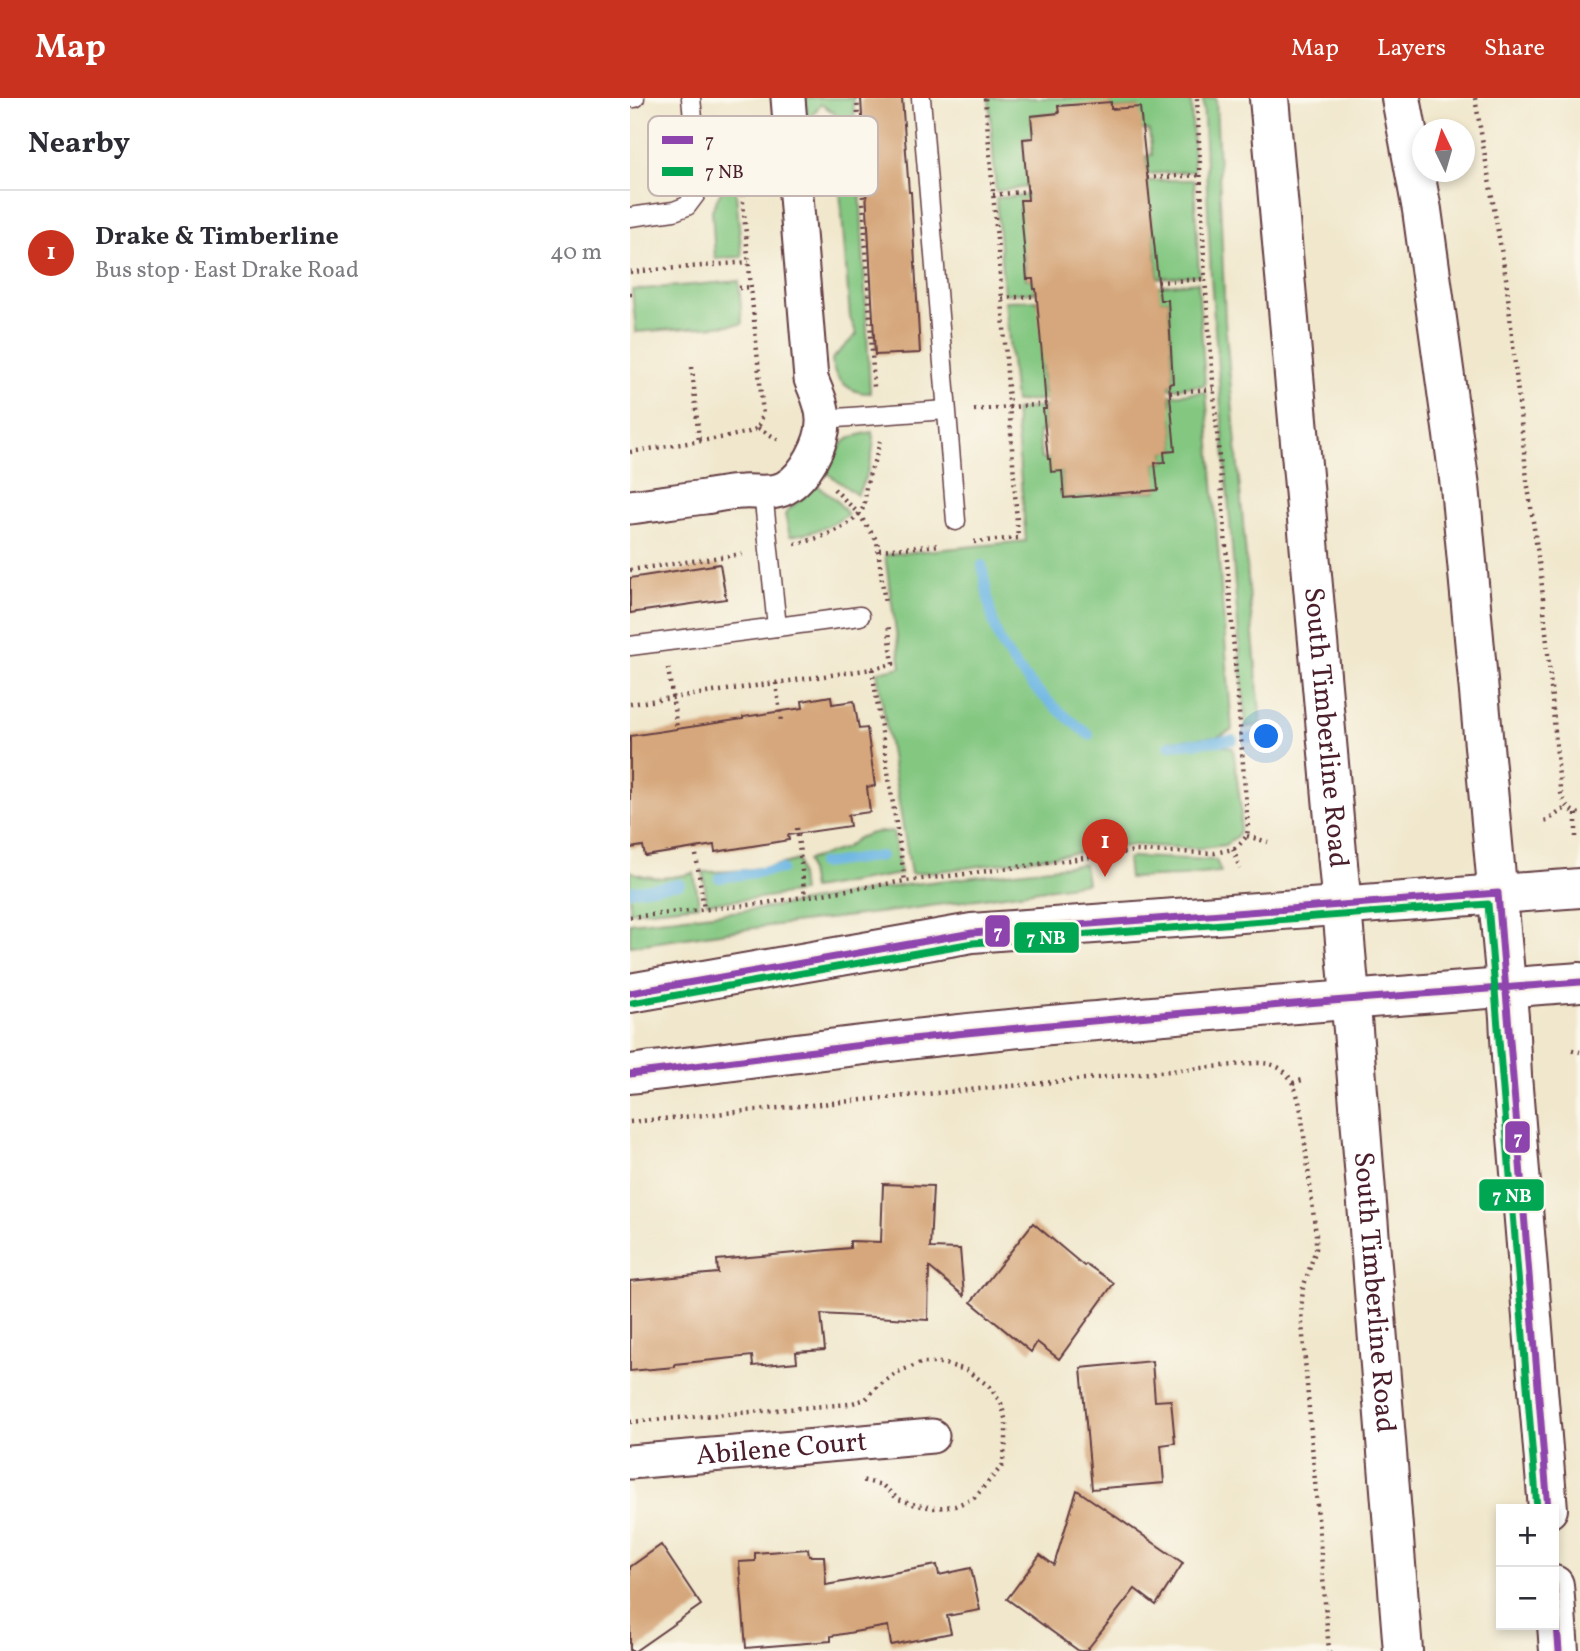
<!DOCTYPE html>
<html lang="en">
<head>
<meta charset="utf-8">
<style>
  :root { --surface:#fff; --page:#f2f2f3; --text:#2b2b33; --muted:#7c7c81; --line:#e1e1e2; --accent:#c8321e }
  body { margin:0; font-family:Vollkorn,serif; background:var(--page); color:var(--text) }
  .controls { position:absolute; right:21px; bottom:21px; display:grid; overflow:hidden; border-radius:0px; box-shadow:0 4px 10px #0003 }
  .controls button { width:63px; height:63px; display:grid; place-items:center; padding:0; border:0; border-bottom:2px solid var(--line); background:var(--surface); color:var(--text); font:35px sans-serif }
  .compass { position:absolute; left:782px; top:21px; width:63px; height:63px; border-radius:50%; background:var(--surface); box-shadow:0 4px 10px #0003; rotate:355deg }
  .you { position:absolute; left:637px; top:639px; width:24px; height:24px; margin:-18px; border:5px solid #fff; border-radius:50%; background:#1a73e8; box-shadow:0 0 0 10px #1a73e833 }
  .badge { display:grid; place-items:center; width:46px; height:46px; border-radius:50%; background:var(--accent); color:#fff; font-size:23px; font-weight:700 }
  .pin { position:absolute; translate:-50% -58px; filter:drop-shadow(0 2px 4px #0008) }
  .pin::after { content:''; position:absolute; top:37px; width:24px; height:21px; background:inherit; clip-path:polygon(0 0,100% 0,50% 100%) }
  .list { margin:0; padding:0; list-style:none }
  h2 { display:flex; justify-content:space-between; align-items:center; height:91px; margin:0; padding:0 28px; font-size:30px }
  h2 small { font-size:23px; font-weight:400; color:var(--muted) }
  .list li { display:grid; grid-template-columns:46px 1fr auto; gap:21px; align-items:center; box-sizing:border-box; height:126px; padding:0 28px; border-top:2px solid var(--line) }
  .list b { display:block; font-size:26px; white-space:nowrap }
  .list p { margin:0; font-size:23px; white-space:nowrap; color:var(--muted) }
  .list em { font-size:23px; font-style:normal; color:var(--muted) }
  .map { position:relative; flex:none; width:950px; height:1553px; overflow:hidden }
  header { display:flex; align-items:center; gap:42px; box-sizing:border-box; height:98px; padding:0 35px; background:var(--accent); color:#fff }
  header strong { font-size:33px }
  nav { display:flex; gap:38px; margin-inline-start:auto; font-size:24px }
  main { display:flex }
  aside { flex:1; background:var(--surface) }
  .map>svg:first-child { display:block }
</style>
</head>
<body>
<header>
<strong>Map</strong>
<nav><a>Map</a><a>Layers</a><a>Share</a></nav>
</header>
<main>
<aside>
<h2>Nearby<small></small></h2>
<ul class="list">
<li><span class="badge">1</span><div><b>Drake &amp; Timberline</b><p>Bus stop · East Drake Road</p></div><em>40 m</em></li>
</ul>
</aside>
<div class="map">
<svg width="950" height="1553" viewBox="0 0 950 1553">
  <rect width="100%" height="100%" fill="#fbf7ec"/>
  <filter id="ink" filterUnits="userSpaceOnUse"><feTurbulence type="fractalNoise" baseFrequency=".0143" numOctaves="2"/><feDisplacementMap in="SourceGraphic" scale="14" xChannelSelector="R" yChannelSelector="G"/><feConvolveMatrix kernelMatrix="1 2 1 2 8 2 1 2 1" color-interpolation-filters="sRGB"/></filter>
  <filter id="wash" filterUnits="userSpaceOnUse"><feTurbulence type="fractalNoise" baseFrequency=".00686" numOctaves="4" result="noise"/><feDisplacementMap in="SourceGraphic" scale="28" xChannelSelector="R" yChannelSelector="G"/><feGaussianBlur stdDeviation="1.57" result="paint"/><feColorMatrix in="noise" values="0 0 0 0 0 0 0 0 0 0 0 0 0 0 0 0 0 1.4 0 .05"/><feComposite in="paint" operator="in"/></filter>
  <g filter="url(#wash)">
    <rect width="100%" height="100%" fill="#f0e7cc"/>
    <!-- green -->
    <g fill="#83c781" stroke="#667356" stroke-width="2">
      <path d="M175,0H223L230,87L240,295C221,296 202,281 202,261L227,236L220,220L204,15L191,6L177,24Z"/>
      <polygon points="359,0 561,0 564,73 517,76 516,58 522,57 519,32 511,32 509,9 481,11 481,5 429,15 401,18 403,40 393,41 398,89 366,93"/>
      <polygon points="573,0 586,0 595,223 631,627 616,629 581,180"/>
      <polygon points="99,23 112,159 85,160 82,112 92,91 94,81 91,38"/>
      <polygon points="547,82 564,82 569,177 528,180 517,83"/>
      <polygon points="399,97 399,102 391,102 404,153 394,154 396,181 403,181 404,191 406,191 406,194 374,196 366,100"/>
      <polygon points="109,183 112,226 6,234 2,192"/>
      <polygon points="568,184 575,287 540,291 539,286 543,285 538,202 529,202 528,188"/>
      <polygon points="407,202 422,267 412,268 414,296 417,296 418,301 385,304 375,203"/>
      <polygon points="576,294 602,632 587,639 539,643 540,651 588,646 603,650 611,711 610,732 607,738 595,747 573,750 557,750 504,747 335,770 281,776 247,574 271,569 255,457 396,443 385,312 418,308 419,311 413,311 415,333 409,334 411,361 420,361 432,373 434,400 527,393 525,365 535,364 534,354 545,352 542,321 537,308 541,307 540,297"/>
      <path d="M242,334C247,352 236,380 227,397L197,375C213,346 206,341 242,334Z"/>
      <path d="M187,387L206,402L218,416C200,430 182,435 160,438L155,417L157,413Z"/>
      <polygon points="263,733 270,776 182,791 177,762 215,750 228,740 242,735"/>
      <polygon points="504,759 586,762 591,774 553,778 499,780 497,761"/>
      <path d="M168,762L172,794L129,800L77,805L73,774C105,774 137,771 168,762Z"/>
      <polygon points="454,766 457,785 273,812 138,828 0,848 0,825 130,811 275,787"/>
      <path d="M0,773C20,783 43,780 64,775L69,807L0,814Z"/>
    </g>
    <g fill="none" stroke-linecap="round" stroke-linejoin="round">
      <!-- stream -->
      <g stroke="#6ab5e3" stroke-width="10">
        <path d="M352,467C357,493 360,523 372,547C392,583 427,612 459,637"/>
        <polyline points="619,640 632,639"/>
        <polyline points="539,647 603,642"/>
        <polyline points="191,766 251,758"/>
        <polyline points="89,780 152,771"/>
        <polyline points="0,793 50,786"/>
      </g>
    </g>
    <g id="blocks">
      <!-- building -->
      <g fill="#d6a77c">
        <polygon points="231,0 272,0 279,94 281,94 290,255 245,257"/>
        <polygon points="481,4 481,11 510,9 530,202 538,202 543,285 539,286 545,353 534,354 535,364 525,365 528,392 434,400 432,373 421,374 420,361 418,361 413,311 416,311 413,268 406,191 404,191 403,181 397,181 390,102 398,102 393,41 403,40 401,18 429,15 428,8"/>
        <polygon points="90,466 96,501 0,515 0,480"/>
        <polygon points="201,598 202,606 224,603 229,631 237,630 245,688 237,689 240,714 218,717 220,728 158,737 159,742 85,754 84,747 15,758 13,748 0,750 0,638 113,621 113,619 173,610 172,603"/>
        <polygon points="253,1086 303,1088 300,1150 330,1151 334,1198 299,1169 298,1222 191,1216 195,1252 166,1254 167,1264 123,1268 122,1258 45,1266 45,1269 0,1273 0,1183 88,1175 87,1162 220,1150 220,1143 251,1144"/>
        <polygon points="403,1125 454,1168 456,1166 484,1185 429,1261 407,1244 401,1254 341,1204"/>
        <polygon points="522,1263 525,1303 541,1302 545,1345 531,1347 534,1385 462,1391 451,1270"/>
        <polygon points="447,1392 553,1465 526,1507 505,1491 456,1553 449,1553 377,1501 410,1457 424,1467"/>
        <polygon points="31,1447 71,1507 5,1553 0,1553 0,1469"/>
        <polygon points="178,1451 179,1458 194,1458 196,1487 307,1467 309,1477 341,1470 350,1512 317,1518 321,1535 261,1547 258,1528 201,1538 201,1543 116,1550 109,1464 125,1463 125,1455"/>
      </g>
    </g>
  </g>
  <g filter="url(#ink)">
    <use href="#blocks" fill-opacity="0" stroke="#633d43" stroke-width="2"/>
    <g fill="none" stroke-linecap="round" stroke-linejoin="round">
      <defs>
        <g id="service">
          <polyline points="0,0 5,0"/>
          <polyline points="291,0 326,423"/>
          <polyline points="0,119 44,113 57,108 66,96 69,81 61,0"/>
          <polyline points="193,321 316,312"/>
          <polyline points="147,529 230,518"/>
          <polyline points="0,548 147,529 133,394"/>
        </g>
        <g id="minor">
          <path d="M0,409C25,406 50,402 75,399C87,397 100,394 112,394C126,393 142,397 155,390C175,379 194,344 193,322C193,307 186,294 181,281L158,0"/>
          <path id="s1" d="M0,1364L302,1338"/>
        </g>
        <g id="secondary">
          <polyline points="0,895 342,835 950,790"/>
          <path d="M0,976C123,961 245,944 369,932C562,913 756,899 950,884"/>
        </g>
        <g id="primary">
          <path id="s2" d="M639,0L723,932L773,1553"/>
          <polyline points="771,0 792,112 830,388 879,919 882,978 918,1411"/>
          <polyline points="924,1487 929,1553"/>
        </g>
      </defs>
      <!-- service casing -->
      <use href="#service" stroke="#633d43" stroke-width="21"/>
      <!-- minor casing -->
      <use href="#minor" stroke="#633d43" stroke-width="37"/>
      <!-- secondary casing -->
      <use href="#secondary" stroke="#633d43" stroke-width="42"/>
      <!-- primary casing -->
      <use href="#primary" stroke="#633d43" stroke-width="42"/>
      <!-- path -->
      <g stroke="#633d43" stroke-width="4.5" stroke-dasharray="2 5" stroke-linecap="butt">
        <polyline points="227,0 244,289"/>
        <path d="M845,0L876,180L897,382L911,478L930,690C932,702 937,713 950,716"/>
        <polyline points="517,80 571,77"/>
        <polyline points="363,97 399,93"/>
        <polyline points="0,174 119,164"/>
        <polyline points="528,184 575,181"/>
        <polyline points="109,190 121,189"/>
        <polyline points="0,196 3,196"/>
        <polyline points="372,200 407,198"/>
        <polyline points="62,269 69,343"/>
        <polyline points="540,294 583,291"/>
        <polyline points="344,312 418,306"/>
        <polyline points="128,330 151,343"/>
        <polyline points="0,354 96,339 119,334 128,330 133,317 105,20"/>
        <polyline points="204,391 229,416 247,443 255,506"/>
        <polyline points="344,444 388,440 372,200 355,0"/>
        <path d="M165,446C186,442 221,430 232,412C236,405 235,398 236,390C239,374 247,359 250,343"/>
        <polyline points="249,452 311,447"/>
        <polyline points="0,472 112,456"/>
        <polyline points="38,570 47,631"/>
        <polyline points="242,571 275,783"/>
        <polyline points="146,585 151,623"/>
        <polyline points="0,606 242,571 263,566 258,525"/>
        <polyline points="915,724 937,709"/>
        <polyline points="167,730 175,799"/>
        <polyline points="617,738 638,744"/>
        <polyline points="946,739 946,716"/>
        <polyline points="65,750 74,811"/>
        <polyline points="603,751 610,771"/>
        <polyline points="0,819 129,806 275,783 336,776 505,753 585,755 603,751 608,748 617,738 618,730 575,181 567,0"/>
        <polyline points="942,952 950,954"/>
        <polyline points="663,985 675,981"/>
        <path d="M0,1024L625,965C658,964 665,984 671,1013L686,1137V1151L673,1190L671,1214L699,1553"/>
        <polyline points="0,1324 219,1306 236,1301 248,1288 268,1274 291,1265 312,1265 336,1272 359,1288 371,1305 376,1324 376,1345 372,1368 344,1400 325,1408 304,1410 286,1407 268,1401 252,1387 231,1382"/>
      </g>
      <!-- service -->
      <use href="#service" stroke="#fff" stroke-width="18"/>
      <!-- minor -->
      <use href="#minor" stroke="#fff" stroke-width="33"/>
      <!-- secondary -->
      <use href="#secondary" stroke="#fff" stroke-width="38"/>
      <!-- primary -->
      <use href="#primary" stroke="#fff" stroke-width="38"/>
      <defs>
        <g id="bus-1">
          <polyline points="0,895 342,835 868,795 918,1411"/>
          <path d="M0,976C109,963 217,948 326,936C534,915 742,900 950,884"/>
          <polyline points="924,1487 929,1553"/>
        </g>
        <polyline id="bus-2" points="2,905 343,845 858,806 907,1411"/>
      </defs>
      <!-- bus-1 casing -->
      <use href="#bus-1" stroke="#fbf7ec" stroke-width="12"/>
      <!-- bus-2 casing -->
      <use href="#bus-2" stroke="#fbf7ec" stroke-width="12"/>
      <!-- bus-1 -->
      <use href="#bus-1" stroke="#8e44ad" stroke-width="7"/>
      <!-- bus-2 -->
      <use href="#bus-2" stroke="#00a651" stroke-width="7"/>
    </g>
  </g>
  <g text-anchor="middle" dominant-baseline="central" stroke-width="6" stroke-linejoin="round" paint-order="stroke">
    <!-- street labels -->
    <g font-size="28" fill="#4a1f2b" stroke="#fbf7ec">
      <text stroke="none"><textPath href="#s2" startOffset="632">South Timberline Road</textPath></text>
      <text stroke="none"><textPath href="#s2" startOffset="1199">South Timberline Road</textPath></text>
      <text stroke="none"><textPath href="#s1" startOffset="152">Abilene Court</textPath></text>
    </g>
  </g>
  <!-- legend -->
  <rect x="18" y="18" width="230" height="80" rx="10" fill="#fbf7ec" stroke="#c6b6b2" stroke-width="2"/>
  <rect x="32" y="38" width="31" height="8" fill="#8e44ad"/>
  <rect x="32" y="69" width="31" height="9" fill="#00a651"/>
  <g font-size="19" fill="#4a1f2b">
    <text x="75" y="49">7</text>
    <text x="75" y="80">7 NB</text>
  </g>
  <g stroke="#fbf7ec" stroke-width="2.5">
    <rect x="354" y="816" width="27" height="34" rx="7" fill="#8e44ad"/>
    <rect x="383" y="823" width="67" height="33" rx="7" fill="#00a651"/>
    <rect x="874" y="1022" width="27" height="34" rx="7" fill="#8e44ad"/>
    <rect x="848" y="1080" width="67" height="34" rx="7" fill="#00a651"/>
  </g>
  <g font-size="19" text-anchor="middle" font-weight="bold" fill="#fff">
    <text x="368" y="840">7</text>
    <text x="416" y="846">7 NB</text>
    <text x="888" y="1046">7</text>
    <text x="882" y="1104">7 NB</text>
  </g>
</svg>
<div class="controls">
<button>+</button>
<button>−</button>
</div>
<svg class="compass" viewBox="-18 -18 36 36"><path d="M0-13l5 13h-10z" fill="#e53935"/><path d="M0 13l5-13h-10z" fill="#7c7c81"/></svg>
<div class="you"></div>
<div class="pin badge" style="left:475px;top:779px">1</div>
</div>
</main>
</body>
</html>
